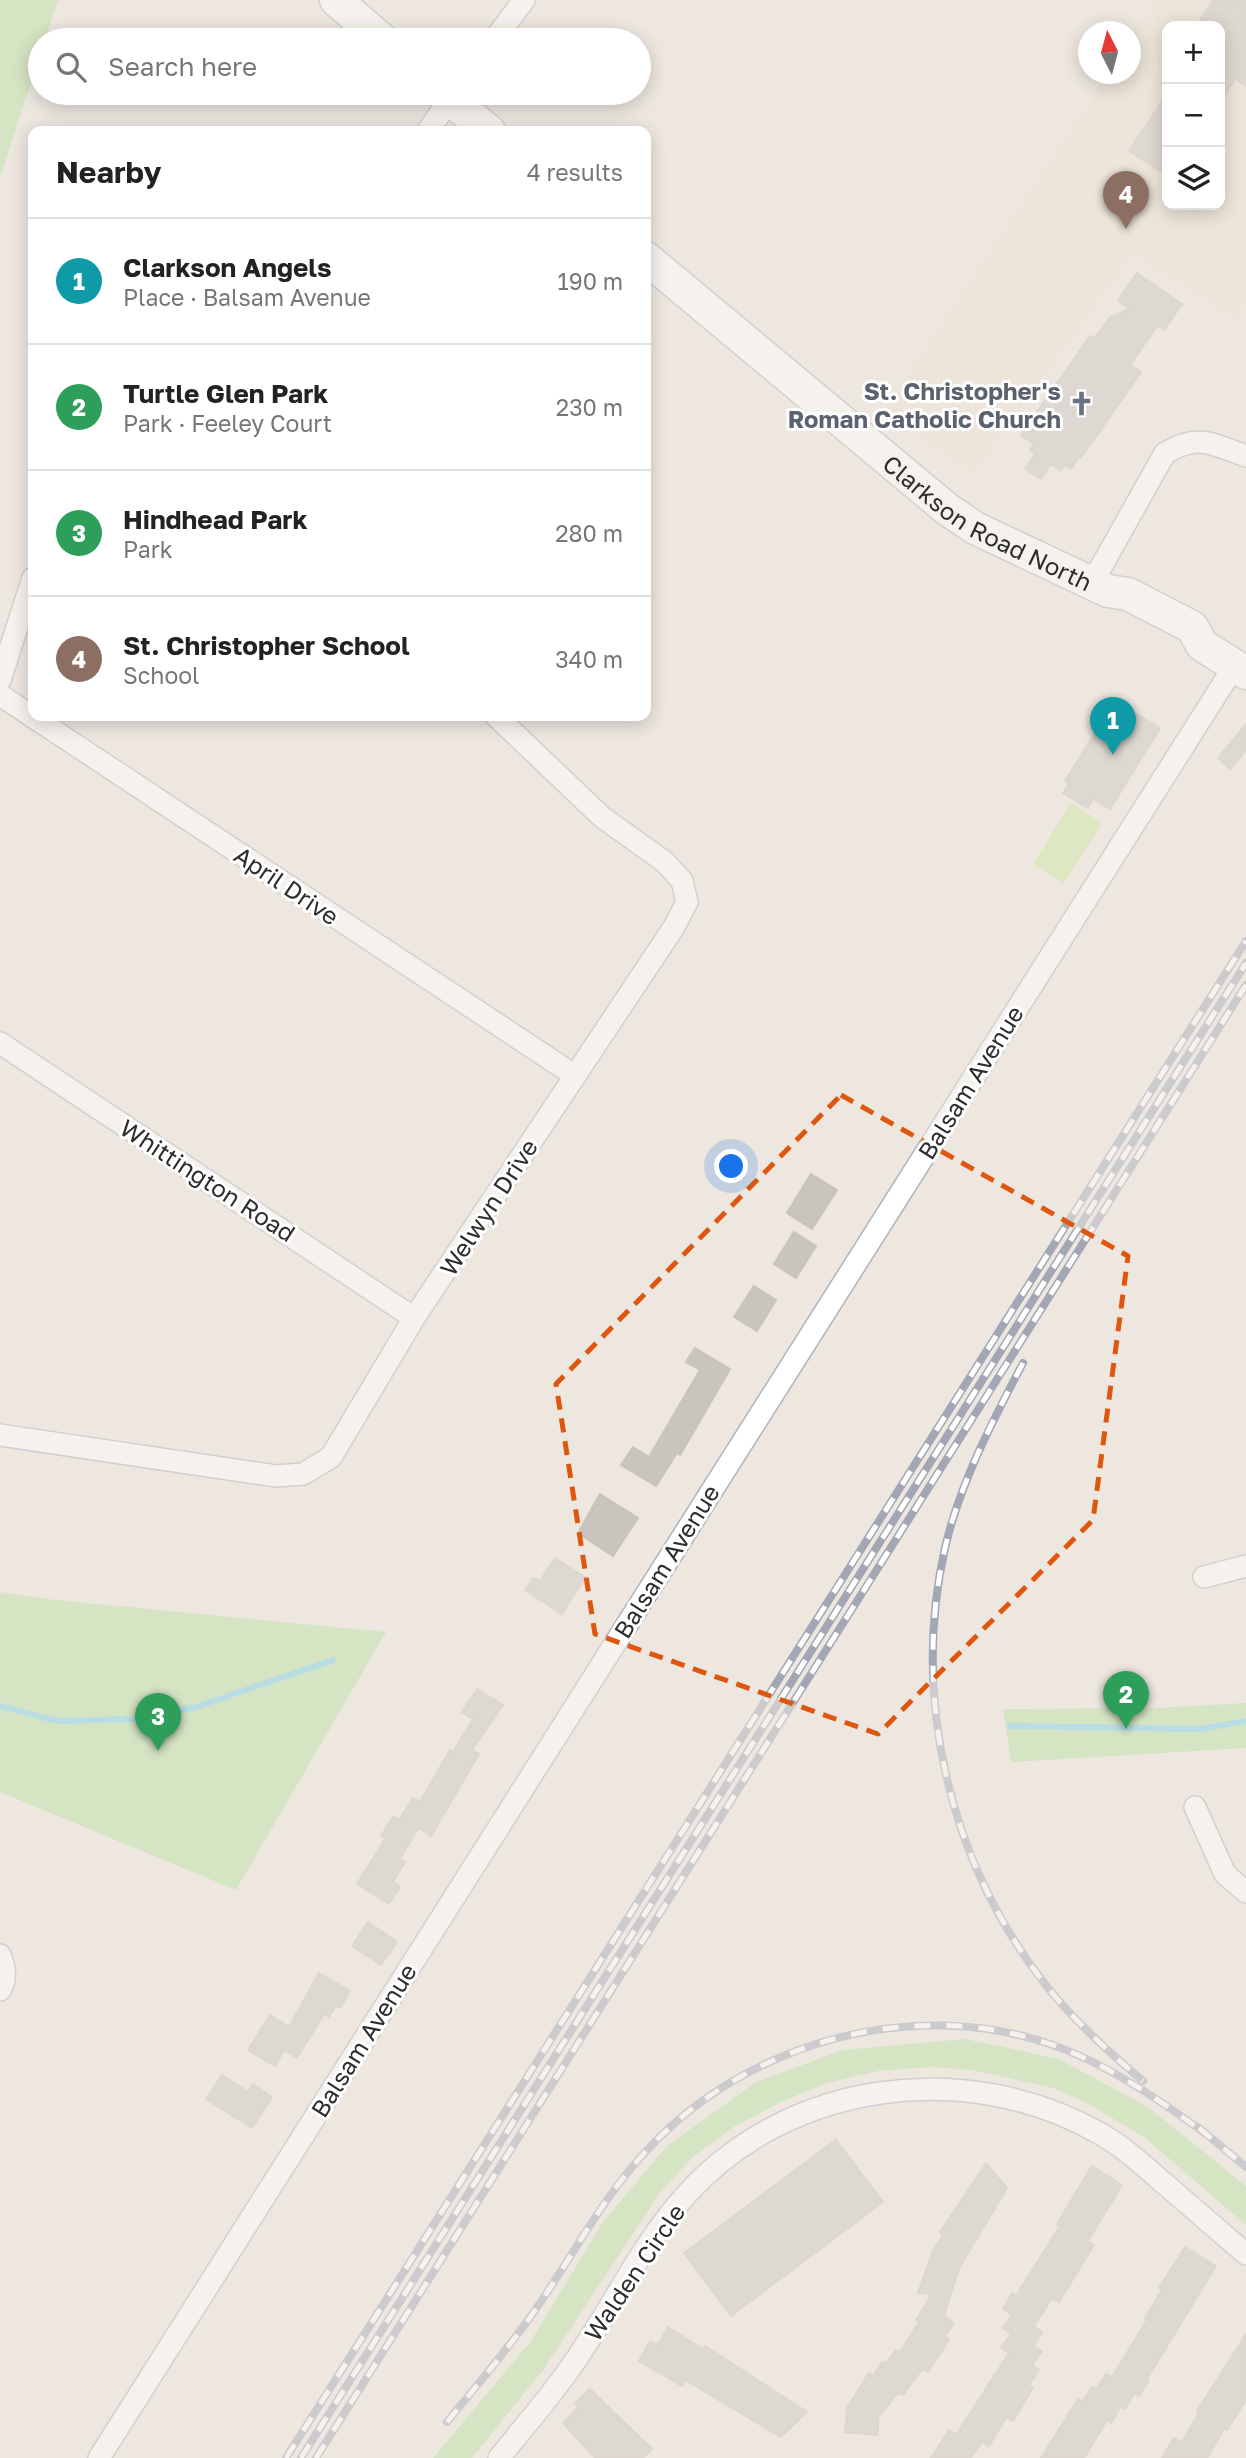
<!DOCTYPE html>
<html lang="en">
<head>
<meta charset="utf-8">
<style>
  :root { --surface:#fff; --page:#f6f6f6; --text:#222; --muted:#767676; --line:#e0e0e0; --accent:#ea580c }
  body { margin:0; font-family:"Golos Text",sans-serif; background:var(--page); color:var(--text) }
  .controls { position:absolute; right:21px; top:21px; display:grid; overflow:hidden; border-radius:14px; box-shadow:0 4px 18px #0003 }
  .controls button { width:63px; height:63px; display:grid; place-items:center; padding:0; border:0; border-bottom:2px solid var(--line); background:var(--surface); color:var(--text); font:35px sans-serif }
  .compass { position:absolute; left:1078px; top:21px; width:63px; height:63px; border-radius:50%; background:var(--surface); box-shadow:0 4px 18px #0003; rotate:354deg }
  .you { position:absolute; left:732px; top:1167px; width:24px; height:24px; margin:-18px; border:5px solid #fff; border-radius:50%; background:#1a73e8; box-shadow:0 0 0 10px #1a73e833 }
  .badge { display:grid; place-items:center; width:46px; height:46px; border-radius:50%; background:var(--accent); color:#fff; font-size:23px; font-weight:700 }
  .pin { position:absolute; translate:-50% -58px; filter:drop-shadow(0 2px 4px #0008) }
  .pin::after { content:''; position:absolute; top:37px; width:24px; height:21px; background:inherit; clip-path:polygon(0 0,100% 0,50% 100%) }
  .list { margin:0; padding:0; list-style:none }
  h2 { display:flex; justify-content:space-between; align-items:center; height:91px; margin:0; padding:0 28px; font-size:30px }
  h2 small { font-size:23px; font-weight:400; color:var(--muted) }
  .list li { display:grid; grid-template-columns:46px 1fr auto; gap:21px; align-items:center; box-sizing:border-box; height:126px; padding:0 28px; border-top:2px solid var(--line) }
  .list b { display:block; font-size:26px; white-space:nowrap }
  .list p { margin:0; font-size:23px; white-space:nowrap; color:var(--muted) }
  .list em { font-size:23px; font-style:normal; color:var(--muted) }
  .icon { flex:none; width:38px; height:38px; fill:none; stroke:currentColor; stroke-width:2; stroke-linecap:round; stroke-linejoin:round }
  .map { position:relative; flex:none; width:1246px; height:2458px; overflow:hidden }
  .search { position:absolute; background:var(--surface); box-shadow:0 4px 18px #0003; left:28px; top:28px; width:623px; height:77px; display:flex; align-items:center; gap:18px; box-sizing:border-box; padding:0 24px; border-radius:38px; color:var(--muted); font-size:26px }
  .panel { position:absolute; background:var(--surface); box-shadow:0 4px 18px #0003; left:28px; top:126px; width:623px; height:595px; border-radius:14px }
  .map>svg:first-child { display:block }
</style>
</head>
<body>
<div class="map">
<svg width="1246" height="2458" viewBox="0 0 1246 2458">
  <rect width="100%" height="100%" fill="#ede7e0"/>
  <!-- education -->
  <path fill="#ede3d1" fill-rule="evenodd" d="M1156,0H1246V302L1236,319L1133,253L974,474L884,412L1107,74H1130L1131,39ZM1167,26H1220V205H1167Z"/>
  <!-- green -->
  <g fill="#b9e0a0">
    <polygon points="0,0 58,0 45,40 40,40 40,55 0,178"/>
    <polygon points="0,1592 46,1599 386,1632 236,1890 0,1792"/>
    <polygon points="1246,1703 1246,1748 1011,1762 1003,1709 1155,1708"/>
    <polygon points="965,2039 1059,2059 1148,2107 1246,2186 1246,2225 1145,2138 1087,2103 1053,2088 972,2070 930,2067 878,2071 827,2083 783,2101 735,2126 694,2156 662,2190 543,2370 472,2458 433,2458 531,2341 603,2222 667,2146 756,2082 843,2050"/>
  </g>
  <!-- pitch -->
  <polygon fill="#cbe69d" points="1071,803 1102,823 1064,883 1033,864"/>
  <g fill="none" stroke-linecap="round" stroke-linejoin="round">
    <!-- stream -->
    <g stroke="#7ad0e8" stroke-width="6">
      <polyline points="0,1706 57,1721 133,1719 196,1707 333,1660"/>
      <polyline points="1010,1726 1200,1729 1246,1721"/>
    </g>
  </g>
  <!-- building -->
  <g fill="#c9c5be" stroke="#c9c3b9" stroke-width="2">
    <polygon points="1213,0 1246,0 1246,86 1235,79 1220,103 1220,26 1197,26"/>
    <polygon points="1167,94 1167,175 1129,151"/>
    <polygon points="1137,273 1182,304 1164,330 1158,325 1130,365 1141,372 1081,458 1080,456 1071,469 1065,465 1061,471 1051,464 1041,479 1025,469 1035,454 1030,450 1034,444 1021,435 1090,336 1094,339 1109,318 1129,309 1118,300"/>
    <polygon points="1115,701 1160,728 1110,809 1093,799 1088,808 1063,793 1069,784 1065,781"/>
    <polygon points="1246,724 1246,750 1230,769 1218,758"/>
    <polygon points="811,1174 837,1190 812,1229 787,1213"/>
    <polygon points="794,1232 816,1246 796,1278 774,1264"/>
    <polygon points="754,1286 776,1300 757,1331 734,1317"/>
    <polygon points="695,1348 730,1369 680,1455 677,1453 656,1486 621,1465 633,1447 649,1457 700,1370 686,1362"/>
    <polygon points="600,1494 638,1518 613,1556 578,1533"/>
    <polygon points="555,1558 585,1577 562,1614 525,1590 533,1578 540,1581"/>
    <polygon points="477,1689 503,1705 472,1750 479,1754 431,1836 418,1828 400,1859 405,1862 393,1882 400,1887 389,1904 357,1884 385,1839 381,1836 393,1817 399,1820 413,1798 420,1802 450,1750 453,1752 473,1719 462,1712"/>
    <polygon points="368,1922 397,1942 381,1965 352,1946"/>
    <polygon points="319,1973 350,1991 340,2008 336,2006 329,2017 324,2014 297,2058 284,2050 275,2066 248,2050 270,2015 289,2027"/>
    <polygon points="222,2075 248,2092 253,2084 272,2097 252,2128 206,2099"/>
    <polygon points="836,2140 883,2202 731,2316 684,2253"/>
    <polygon points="986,2164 1007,2188 959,2268 944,2316 954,2323 945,2336 949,2340 928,2372 922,2369 903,2395 898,2393 878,2418 878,2435 845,2432 847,2408 869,2373 873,2376 882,2362 886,2363 896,2350 900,2352 919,2322 916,2320 932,2294 918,2293 933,2250 943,2235 940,2232"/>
    <polygon points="1092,2166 1122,2185 1088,2241 1094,2245 1059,2302 1052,2298 1034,2326 1042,2332 1034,2346 1042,2351 1032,2365 1039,2370 1029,2385 1033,2388 1013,2421 1007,2417 989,2446 982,2442 971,2458 931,2458 949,2430 956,2435 1009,2353 1001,2348 1011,2334 1003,2328 1012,2315 1003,2309 1012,2293 1016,2296 1060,2226 1057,2224"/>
    <polygon points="1185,2247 1216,2266 1147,2379 1149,2380 1139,2396 1135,2393 1125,2409 1121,2406 1111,2423 1107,2420 1084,2458 1041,2458 1078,2399 1082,2402 1092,2387 1096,2389 1106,2374 1112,2377 1147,2320 1145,2318 1162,2290 1159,2288"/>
    <polygon points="668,2327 703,2349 705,2346 807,2412 781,2437 685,2380 682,2386 639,2361 650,2341 658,2345"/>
    <polygon points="1246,2334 1246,2400 1227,2430 1224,2429 1207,2458 1162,2458 1174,2438 1181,2443 1199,2413 1197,2411"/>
    <polygon points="590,2389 652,2449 643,2458 595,2458 563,2423 579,2407 575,2403"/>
  </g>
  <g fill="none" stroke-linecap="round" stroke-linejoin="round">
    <defs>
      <g id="street">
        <polyline points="494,40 524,0"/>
        <polyline points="428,131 454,93"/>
        <path d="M1092,583L1165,453C1200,433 1211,444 1246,456"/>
        <polyline points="0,680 33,578"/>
        <polyline points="0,695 574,1075"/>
        <polyline points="0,1043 414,1318"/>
        <polyline points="0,1435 276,1476 303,1474 331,1457 414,1318 674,927 687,902 682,881 665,862 602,817 496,716"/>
        <polyline points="1204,1577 1246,1566"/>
        <polyline points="1195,1807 1225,1874 1246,1892"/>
        <path d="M0,1955C5,1967 7,1979 0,1990"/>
        <polyline points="99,2458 1235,665"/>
        <path d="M499,2458C528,2422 558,2388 583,2349C617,2298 645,2240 686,2195C789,2080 967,2058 1099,2133C1124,2147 1144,2166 1166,2185C1193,2208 1219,2231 1246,2254"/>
      </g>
      <g id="secondary">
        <polyline points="336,0 382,40"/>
        <polyline points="442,93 489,131"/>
        <path id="s1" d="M646,258L947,509L975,528L1108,591L1128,594L1192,627L1202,645L1246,673"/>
      </g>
    </defs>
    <!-- street casing -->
    <use href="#street" stroke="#b0b3bc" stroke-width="24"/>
    <!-- secondary casing -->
    <use href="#secondary" stroke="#b0b3bc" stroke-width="35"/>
    <!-- street -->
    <use href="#street" stroke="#fff" stroke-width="21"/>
    <!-- secondary -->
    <use href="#secondary" stroke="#fff" stroke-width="32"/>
    <defs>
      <g id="rail">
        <path d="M1023,1363C992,1422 960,1483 945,1548C911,1699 950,1863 1045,1984C1073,2020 1108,2051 1143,2081"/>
        <polyline points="1199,2128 1246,2167"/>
        <path d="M447,2422C478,2384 510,2347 538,2306C575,2252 605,2193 651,2146C749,2042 913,1997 1050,2044C1108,2064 1156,2098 1205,2133"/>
        <polyline points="286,2458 1246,941"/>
        <polyline points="301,2458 1246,963"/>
        <polyline points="316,2458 1246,985"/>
      </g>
    </defs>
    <!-- rail casing -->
    <use href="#rail" stroke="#a3a6b5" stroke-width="8"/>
    <!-- rail -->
    <use href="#rail" stroke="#fff" stroke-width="5" stroke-dasharray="16" stroke-linecap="butt"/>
  </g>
  <!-- marked area -->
  <path d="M0 0H1246V2458H0ZM841,1095L1128,1256L1093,1520L878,1734L595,1634L556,1384Z" fill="#ede7e0" fill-opacity=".55" fill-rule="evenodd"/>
  <path fill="none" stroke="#df570e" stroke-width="5" stroke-dasharray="14 9" stroke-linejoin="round" d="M841,1095L1128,1256L1093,1520L878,1734L595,1634L556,1384Z"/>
  <!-- icons -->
  <defs>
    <symbol id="church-bare" viewBox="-9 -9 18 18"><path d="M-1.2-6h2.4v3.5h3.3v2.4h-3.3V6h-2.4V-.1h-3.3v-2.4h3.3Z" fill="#6b7280" stroke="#fff" stroke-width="2.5" paint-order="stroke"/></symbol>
  </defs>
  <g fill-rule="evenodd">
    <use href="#church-bare" x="1064" y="386" width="35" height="35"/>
  </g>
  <g text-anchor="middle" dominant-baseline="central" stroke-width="6" stroke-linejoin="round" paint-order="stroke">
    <!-- worship labels -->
    <g font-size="24" font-weight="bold" fill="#5b616d" stroke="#fff" text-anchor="end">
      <text x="1061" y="390">St. Christopher's<tspan x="1061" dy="28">Roman Catholic Church</tspan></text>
    </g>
    <!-- street labels -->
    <g font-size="24" fill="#2d2d2d" stroke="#fff">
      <text stroke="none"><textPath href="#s1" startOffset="434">Clarkson Road North</textPath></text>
      <text transform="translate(287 885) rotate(34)">April Drive</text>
      <text transform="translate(970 1082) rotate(-58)">Balsam Avenue</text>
      <text transform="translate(208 1180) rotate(33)">Whittington Road</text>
      <text transform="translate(488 1207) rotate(-57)">Welwyn Drive</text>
      <text transform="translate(666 1561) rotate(-58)">Balsam Avenue</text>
      <text transform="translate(363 2040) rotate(-58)">Balsam Avenue</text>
      <text transform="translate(634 2272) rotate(-56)">Walden Circle</text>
    </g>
  </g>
</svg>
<div class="controls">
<button>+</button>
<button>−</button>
<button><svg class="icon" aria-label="layers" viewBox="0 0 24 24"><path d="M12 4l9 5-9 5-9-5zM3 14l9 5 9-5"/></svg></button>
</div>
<svg class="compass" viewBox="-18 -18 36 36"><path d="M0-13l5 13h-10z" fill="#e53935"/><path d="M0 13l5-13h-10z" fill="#767676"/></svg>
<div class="you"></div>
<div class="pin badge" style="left:1113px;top:755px;background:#0f9aa8">1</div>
<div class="pin badge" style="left:1126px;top:1729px;background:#2e9e5b">2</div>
<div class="pin badge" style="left:158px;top:1751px;background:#2e9e5b">3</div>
<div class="pin badge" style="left:1126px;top:229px;background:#8d6e63">4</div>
<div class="search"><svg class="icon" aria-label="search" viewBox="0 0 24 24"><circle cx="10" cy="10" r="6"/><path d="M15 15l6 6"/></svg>Search here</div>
<section class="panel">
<h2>Nearby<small>4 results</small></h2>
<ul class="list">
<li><span class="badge" style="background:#0f9aa8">1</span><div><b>Clarkson Angels</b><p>Place · Balsam Avenue</p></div><em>190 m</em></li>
<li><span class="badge" style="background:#2e9e5b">2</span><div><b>Turtle Glen Park</b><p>Park · Feeley Court</p></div><em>230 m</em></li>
<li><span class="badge" style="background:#2e9e5b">3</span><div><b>Hindhead Park</b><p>Park</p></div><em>280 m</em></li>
<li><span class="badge" style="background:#8d6e63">4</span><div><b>St. Christopher School</b><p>School</p></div><em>340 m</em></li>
</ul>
</section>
</div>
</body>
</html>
